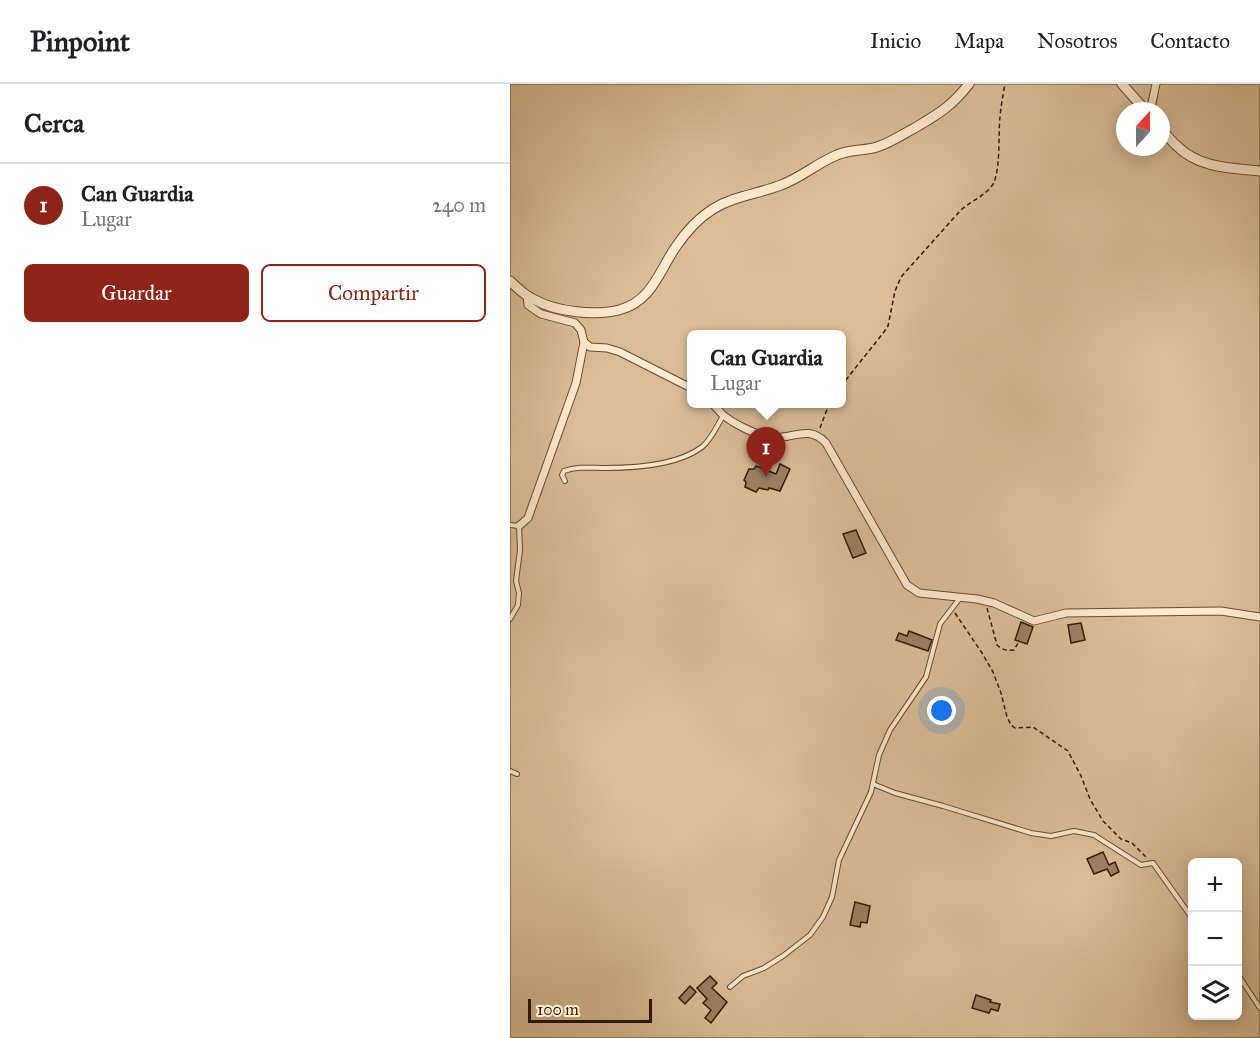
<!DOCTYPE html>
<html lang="es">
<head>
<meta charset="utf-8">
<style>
  :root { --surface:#fff; --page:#f2f2f2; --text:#202124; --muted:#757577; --line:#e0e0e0; --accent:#8f2418 }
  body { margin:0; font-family:"IM FELL Great Primer",serif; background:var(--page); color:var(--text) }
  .controls { position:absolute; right:18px; bottom:18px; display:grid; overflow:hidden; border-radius:9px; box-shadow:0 3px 15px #0003 }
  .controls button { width:54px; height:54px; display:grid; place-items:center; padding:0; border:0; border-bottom:2px solid var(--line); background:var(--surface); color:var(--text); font:30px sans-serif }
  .compass { position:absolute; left:606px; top:18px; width:54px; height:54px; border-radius:50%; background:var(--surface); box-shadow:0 3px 15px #0003; rotate:21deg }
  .scale { position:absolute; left:18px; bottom:15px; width:124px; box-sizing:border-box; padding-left:6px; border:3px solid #331b09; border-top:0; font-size:16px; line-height:21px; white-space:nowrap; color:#331b09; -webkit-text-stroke:4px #feeace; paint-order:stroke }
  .you { position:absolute; left:432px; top:627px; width:21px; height:21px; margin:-15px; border:4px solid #fff; border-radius:50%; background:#1a73e8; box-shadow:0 0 0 9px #1a73e833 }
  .badge { display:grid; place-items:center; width:39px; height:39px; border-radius:50%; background:var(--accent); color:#fff; font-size:20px; font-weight:700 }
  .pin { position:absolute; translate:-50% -50px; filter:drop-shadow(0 2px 3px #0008) }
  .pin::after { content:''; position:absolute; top:32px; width:21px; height:18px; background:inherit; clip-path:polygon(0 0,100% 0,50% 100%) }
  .popup { position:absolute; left:177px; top:246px; width:159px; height:78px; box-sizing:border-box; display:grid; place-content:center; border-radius:9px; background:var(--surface); filter:drop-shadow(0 2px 4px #0005); font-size:20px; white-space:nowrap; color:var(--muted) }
  .popup b { font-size:22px; color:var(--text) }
  .popup::after { content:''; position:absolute; left:50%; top:100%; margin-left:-12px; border:12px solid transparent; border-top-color:var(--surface) }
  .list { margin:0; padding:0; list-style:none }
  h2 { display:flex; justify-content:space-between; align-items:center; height:78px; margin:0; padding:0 24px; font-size:26px }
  h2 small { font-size:20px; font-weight:400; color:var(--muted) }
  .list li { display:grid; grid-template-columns:39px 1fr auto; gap:18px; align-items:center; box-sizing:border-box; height:84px; padding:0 24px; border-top:2px solid var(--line) }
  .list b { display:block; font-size:22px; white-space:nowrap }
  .list p { margin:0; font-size:20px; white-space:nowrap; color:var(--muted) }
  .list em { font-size:20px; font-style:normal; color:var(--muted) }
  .actions { display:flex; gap:12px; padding:18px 24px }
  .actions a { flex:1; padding:14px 0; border:2px solid var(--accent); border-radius:9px; text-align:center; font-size:21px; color:var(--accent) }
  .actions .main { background:var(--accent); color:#fff }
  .icon { flex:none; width:33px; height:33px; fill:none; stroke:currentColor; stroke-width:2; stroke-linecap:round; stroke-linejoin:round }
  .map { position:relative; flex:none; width:750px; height:954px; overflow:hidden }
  header { display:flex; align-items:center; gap:36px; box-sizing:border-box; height:84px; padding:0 30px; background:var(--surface); border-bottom:2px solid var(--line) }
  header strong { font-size:28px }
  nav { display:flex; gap:33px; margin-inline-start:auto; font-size:21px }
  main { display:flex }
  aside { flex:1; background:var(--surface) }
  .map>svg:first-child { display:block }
</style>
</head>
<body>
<header>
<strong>Pinpoint</strong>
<nav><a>Inicio</a><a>Mapa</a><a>Nosotros</a><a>Contacto</a></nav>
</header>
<main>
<aside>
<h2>Cerca<small></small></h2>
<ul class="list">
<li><span class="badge">1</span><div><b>Can Guardia</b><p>Lugar</p></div><em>240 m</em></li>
</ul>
<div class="actions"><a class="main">Guardar</a><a>Compartir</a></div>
</aside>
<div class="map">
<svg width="750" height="954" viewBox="0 0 750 954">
  <rect width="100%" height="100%" fill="#fedfb4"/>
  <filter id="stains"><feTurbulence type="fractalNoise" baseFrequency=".00333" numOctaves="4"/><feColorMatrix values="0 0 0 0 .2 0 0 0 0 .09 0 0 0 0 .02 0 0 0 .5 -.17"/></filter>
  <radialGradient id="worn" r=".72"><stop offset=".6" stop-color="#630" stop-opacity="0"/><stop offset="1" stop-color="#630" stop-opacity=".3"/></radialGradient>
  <!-- green -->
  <path fill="#dbbe97" stroke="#876c50" stroke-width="1.5" fill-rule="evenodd" d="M0,0H750V954H0ZM615,27H651V63H615ZM181,250H331V320H181ZM682,778H728V932H682Z"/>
  <!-- building -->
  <g fill="#9d8162" stroke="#331b09" stroke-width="1.5">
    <polygon points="270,380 280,385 270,407 259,404 258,406 249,404 246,408 235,403 236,398 234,396 239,385 244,385 246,382 266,390"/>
    <polygon points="346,446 356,469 343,474 333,450"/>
    <polygon points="511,538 523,543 517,560 505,556"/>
    <polygon points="571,539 575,556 561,559 558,541"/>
    <polygon points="399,547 422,556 418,567 386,556 389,549 397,552"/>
    <polygon points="593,768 599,781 605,778 609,788 601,792 597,785 584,790 577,775"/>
    <polygon points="345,818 360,822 357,839 351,838 350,843 340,841"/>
    <polygon points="200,892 207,899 202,904 217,918 201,939 195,934 201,926 193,919 197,915 187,904"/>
    <polygon points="180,902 186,908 175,920 169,914"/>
    <polygon points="466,911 481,916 480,918 490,920 488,927 481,925 479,929 462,924"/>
  </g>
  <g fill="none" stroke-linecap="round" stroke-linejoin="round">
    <defs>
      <g id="service">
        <path d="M55,397L52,391L54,387C68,382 81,384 96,384C125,384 168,381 192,363C201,356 207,342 213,332"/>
        <polyline points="0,441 9,442 10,466 6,497 9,509 8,521 0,535"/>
        <polyline points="0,687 7,690"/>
        <polyline points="363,700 385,709 433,722 521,749 541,752 564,747 584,751 631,781 643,779 682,834"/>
        <polyline points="728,891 750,924"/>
        <polyline points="220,903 233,892 254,884 273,872 300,851 313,833 322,813 329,776 361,708 369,671 380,646 416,593 430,540 450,514"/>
      </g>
      <g id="minor">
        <polyline points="636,27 642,19 646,0"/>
        <polyline points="17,212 18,221 31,230 65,239 71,246 74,258 80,263 97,264 110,268 181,304"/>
        <path d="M203,320C206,323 209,327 212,330C222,339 246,351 259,353C281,357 297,339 316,359L397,501L409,509L467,515L484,519L524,537L556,529L711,527L750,533"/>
        <polyline points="9,442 18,434 66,299 74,258"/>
      </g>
      <g id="tertiary">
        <polyline points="612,0 636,27"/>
        <path d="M651,45C656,50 661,57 667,62C689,84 720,84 750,87"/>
        <path d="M0,197C7,204 15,212 25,216C47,228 85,232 109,226C141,218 149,188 165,164C175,149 187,135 203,125C224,112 248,110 271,101C291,94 307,79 327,71C339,65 354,67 367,63C380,59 391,51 403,45C428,30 441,23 459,0"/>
      </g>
    </defs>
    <!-- service casing -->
    <use href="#service" stroke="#664c34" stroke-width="6"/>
    <!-- minor casing -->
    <use href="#minor" stroke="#664c34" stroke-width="9"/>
    <!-- tertiary casing -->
    <use href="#tertiary" stroke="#664c34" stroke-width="11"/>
    <!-- path -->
    <g stroke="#331b09" stroke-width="1.5" stroke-dasharray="4.5 3" stroke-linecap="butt">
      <path d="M331,302L374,248L378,242L385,207L391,193L450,127C460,117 476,112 483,100C491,85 488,50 490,33C491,22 493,11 495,0"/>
      <polyline points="310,344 319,320"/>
      <path d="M477,524L487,561C492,566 497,567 504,566L508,559"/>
      <polyline points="445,529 472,569 483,588 491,609 497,633 501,641 505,644 523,643 558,667 571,692 580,715 593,737 611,755 622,759 637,774"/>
    </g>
    <!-- service -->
    <use href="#service" stroke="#feeace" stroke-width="4"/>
    <!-- minor -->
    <use href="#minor" stroke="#feeace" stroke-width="7"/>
    <!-- tertiary -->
    <use href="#tertiary" stroke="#feeace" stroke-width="9"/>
  </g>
  <rect width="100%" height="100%" filter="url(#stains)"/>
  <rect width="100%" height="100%" fill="url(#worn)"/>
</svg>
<div class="controls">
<button>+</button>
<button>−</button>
<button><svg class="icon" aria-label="layers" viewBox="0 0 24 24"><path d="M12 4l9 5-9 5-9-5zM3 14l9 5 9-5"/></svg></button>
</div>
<svg class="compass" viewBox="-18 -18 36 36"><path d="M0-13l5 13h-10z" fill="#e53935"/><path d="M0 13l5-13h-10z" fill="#757577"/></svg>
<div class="scale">100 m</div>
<div class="you"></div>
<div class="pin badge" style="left:256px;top:393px">1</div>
<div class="popup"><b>Can Guardia</b>Lugar</div>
</div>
</main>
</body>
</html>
